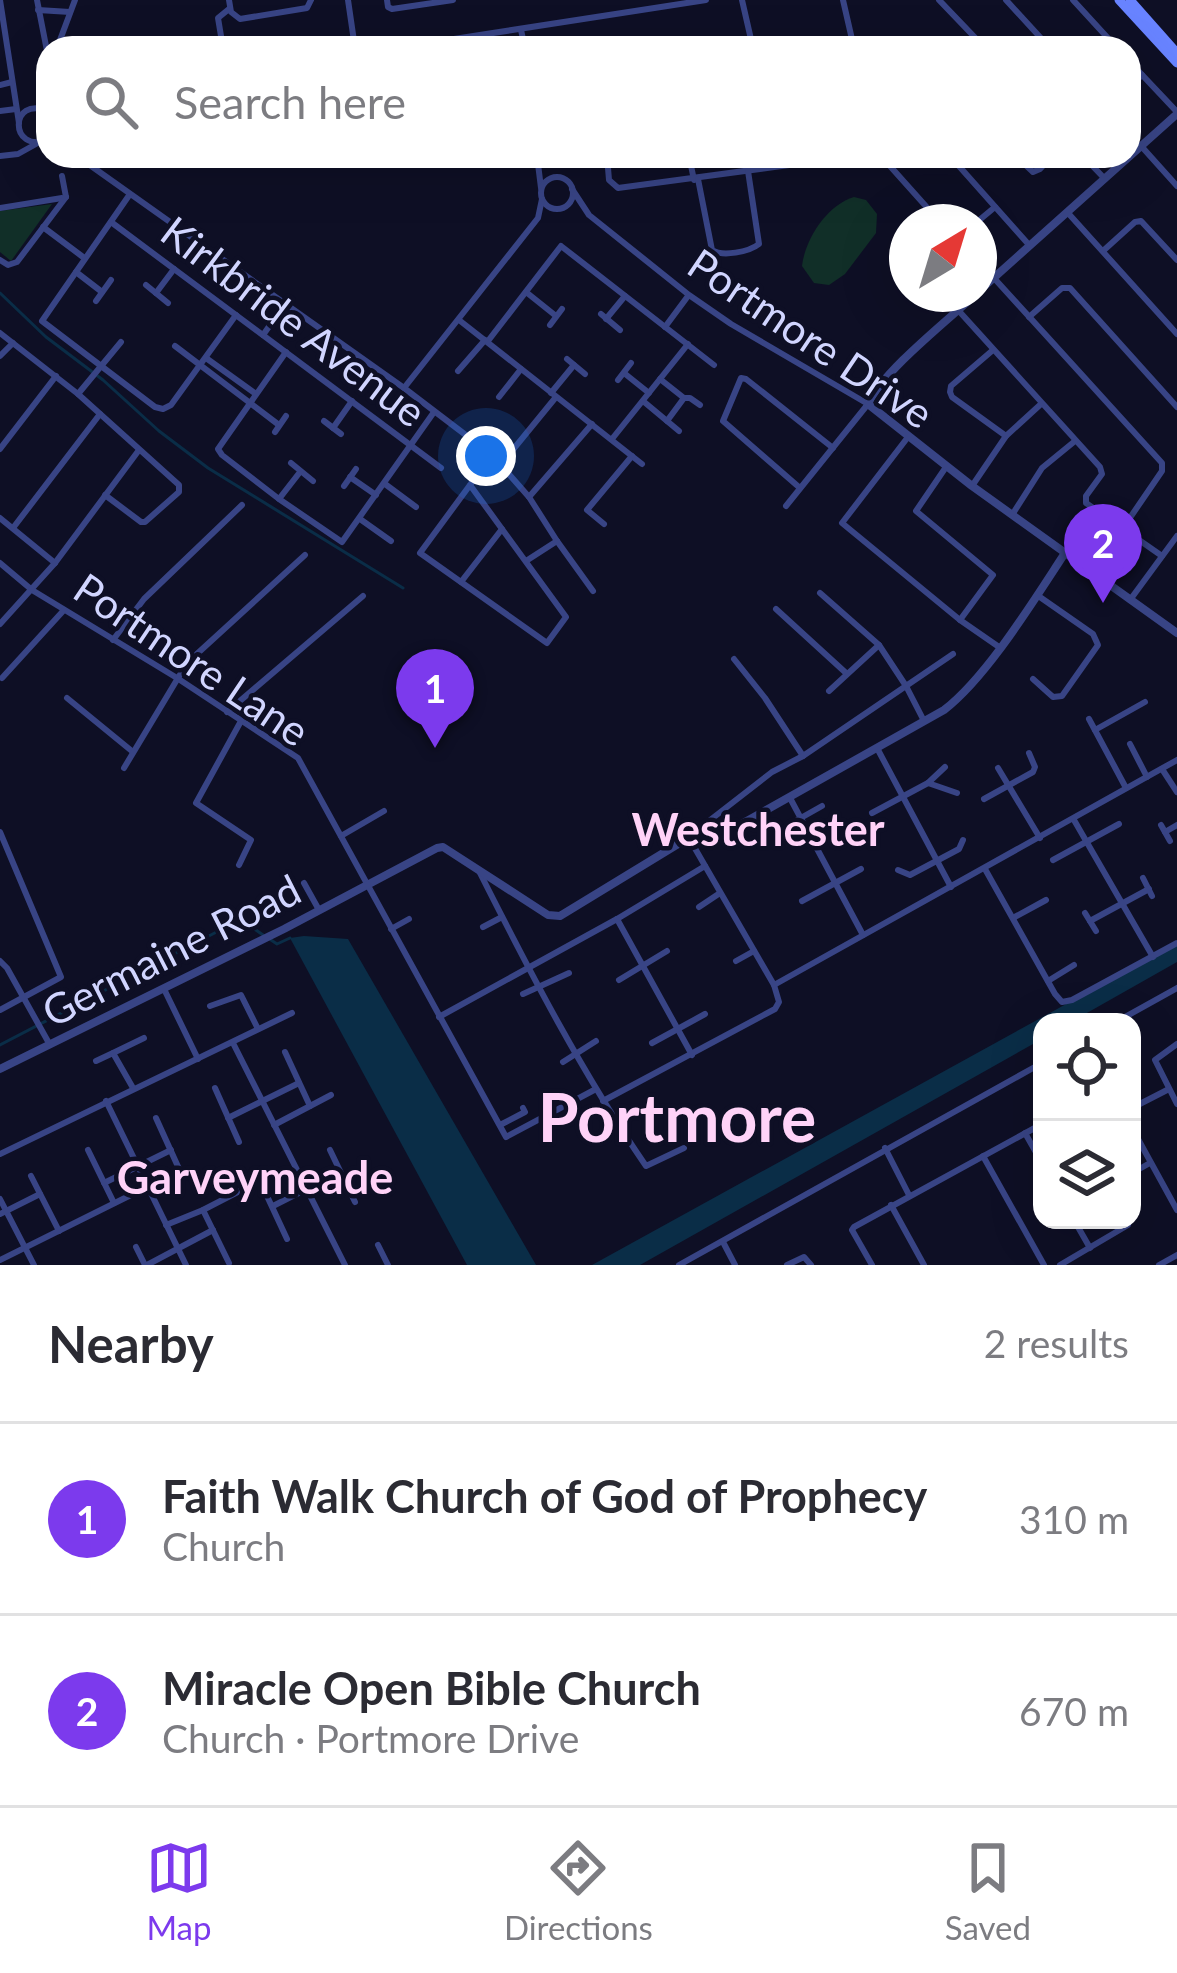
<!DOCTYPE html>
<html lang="en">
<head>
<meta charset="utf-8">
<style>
  :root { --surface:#fff; --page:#f2f2f3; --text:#2b2b33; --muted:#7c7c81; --line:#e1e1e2; --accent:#7c3aed }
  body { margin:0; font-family:Lato,sans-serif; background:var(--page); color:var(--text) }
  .controls { position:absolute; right:36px; bottom:36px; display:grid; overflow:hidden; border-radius:24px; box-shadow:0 12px 48px #0002 }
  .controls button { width:108px; height:108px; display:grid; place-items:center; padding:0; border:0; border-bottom:3px solid var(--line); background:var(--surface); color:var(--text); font:60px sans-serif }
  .compass { position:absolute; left:889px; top:204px; width:108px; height:108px; border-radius:50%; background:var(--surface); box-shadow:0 12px 48px #0002; rotate:38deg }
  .you { position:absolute; left:486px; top:456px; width:42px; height:42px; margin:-30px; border:9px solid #fff; border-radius:50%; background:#1a73e8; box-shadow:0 0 0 18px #1a73e833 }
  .badge { display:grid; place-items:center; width:78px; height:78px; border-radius:50%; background:var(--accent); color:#fff; font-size:39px; font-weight:700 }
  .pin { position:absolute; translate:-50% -99px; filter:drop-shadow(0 3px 6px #0008) }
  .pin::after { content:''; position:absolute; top:63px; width:42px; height:36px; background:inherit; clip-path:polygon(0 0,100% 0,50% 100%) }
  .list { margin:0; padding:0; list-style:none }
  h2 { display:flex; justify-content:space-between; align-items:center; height:156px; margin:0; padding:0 48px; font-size:51px }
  h2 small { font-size:39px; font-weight:400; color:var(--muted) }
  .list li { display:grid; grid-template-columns:78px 1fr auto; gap:36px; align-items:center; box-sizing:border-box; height:192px; padding:0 48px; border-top:3px solid var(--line) }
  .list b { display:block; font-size:45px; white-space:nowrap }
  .list p { margin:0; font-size:39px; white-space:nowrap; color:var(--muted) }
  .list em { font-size:39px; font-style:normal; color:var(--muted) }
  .icon { flex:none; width:66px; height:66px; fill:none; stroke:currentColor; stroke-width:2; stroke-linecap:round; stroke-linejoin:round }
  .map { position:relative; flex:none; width:1177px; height:1265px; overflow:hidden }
  .search { position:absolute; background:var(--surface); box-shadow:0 12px 48px #0002; left:36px; right:36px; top:36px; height:132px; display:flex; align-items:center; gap:30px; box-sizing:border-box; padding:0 42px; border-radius:36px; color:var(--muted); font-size:45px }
  .sheet { height:540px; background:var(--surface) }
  nav { display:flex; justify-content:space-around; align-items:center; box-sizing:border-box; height:168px; border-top:3px solid var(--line); background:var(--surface); font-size:33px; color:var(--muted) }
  nav a { display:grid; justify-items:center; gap:6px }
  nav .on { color:var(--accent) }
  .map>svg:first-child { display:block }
</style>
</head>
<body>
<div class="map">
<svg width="1177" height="1265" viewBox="0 0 1177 1265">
  <rect width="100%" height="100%" fill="#0e0f25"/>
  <!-- green -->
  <g fill="#112f28">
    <path d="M854,197L866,200L877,214L876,233L845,274L829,285L814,283L802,266C805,239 827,205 854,197Z"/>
    <polygon points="52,204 11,261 0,252 0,211"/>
  </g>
  <!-- water -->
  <g fill="#0a2d47">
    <polygon points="304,936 348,939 536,1265 467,1265 290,938"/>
    <polygon points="1177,943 1177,962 1071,1022 1042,1022 1042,1039 640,1265 592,1265"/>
  </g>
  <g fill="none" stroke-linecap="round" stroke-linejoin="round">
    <!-- stream -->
    <g stroke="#0a2d47" stroke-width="3">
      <polyline points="0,293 46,337 103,380 159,431 208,468 403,588"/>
      <polyline points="271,940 277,944 290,938"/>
      <polyline points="0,1045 228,926 253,928 263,935"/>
    </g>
    <!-- minor -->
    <g stroke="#384485" stroke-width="6">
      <polyline points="0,0 19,123"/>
      <polyline points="37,0 48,56"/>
      <polyline points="229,0 231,12 240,19 307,8 311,0"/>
      <polyline points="348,0 355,48"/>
      <polyline points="387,0 388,7 392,9 453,0"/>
      <polyline points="742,0 753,48"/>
      <polyline points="843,0 854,48"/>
      <polyline points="939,0 985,48"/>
      <polyline points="1006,0 1050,48"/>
      <polyline points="1073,0 1117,48"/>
      <polyline points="38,10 70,12"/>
      <polyline points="521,30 525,48"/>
      <polyline points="57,48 75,0"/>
      <polyline points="223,48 218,18 229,9"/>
      <polyline points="396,48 706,0"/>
      <polyline points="710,48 752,40"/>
      <polyline points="908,48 918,48"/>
      <polyline points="1129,61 1177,112"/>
      <polyline points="0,85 12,82"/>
      <polyline points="1129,87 1142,75"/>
      <polyline points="0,111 16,109"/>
      <path d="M48,111C9,95 9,154 48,140"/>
      <polyline points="1142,147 1177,186"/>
      <polyline points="0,156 18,154 36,144"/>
      <polyline points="77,156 404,388 492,455 529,497 557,541 593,591"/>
      <polyline points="537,156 541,188"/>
      <polyline points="607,156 609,180 618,188 789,165 795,156"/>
      <polyline points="689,156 694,180"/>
      <polyline points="881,156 940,222"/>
      <polyline points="950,156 1030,246"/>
      <polyline points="1016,156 1033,172 1040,169 1052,156"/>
      <polyline points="1083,156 1105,179"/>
      <polyline points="62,176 66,197"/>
      <circle cx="557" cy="193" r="16"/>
      <path d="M698,179L712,250C722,257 749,252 759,244L748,171"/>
      <polyline points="572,189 589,215 689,295 731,324 868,404 786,506"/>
      <polyline points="130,194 42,321 155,407 163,409 171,405 236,315"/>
      <polyline points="0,208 62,198"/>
      <polyline points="1068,213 1177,334"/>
      <polyline points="111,222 441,468"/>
      <polyline points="977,222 995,207"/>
      <polyline points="43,227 83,257"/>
      <polyline points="1103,251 1135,222 1141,221 1177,260"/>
      <polyline points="0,260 8,265 17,262 66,197"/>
      <polyline points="76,272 102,292"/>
      <polyline points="993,277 1162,463 1162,471 1123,528"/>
      <polyline points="146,285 168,303"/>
      <polyline points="526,292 556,316"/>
      <polyline points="156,293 174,269"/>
      <polyline points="96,301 111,280"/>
      <polyline points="958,310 1100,467 1102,474 1086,496 1086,503 1162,556"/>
      <polyline points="601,314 620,330"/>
      <polyline points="1029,317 1062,288 1070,288 1177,407"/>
      <polyline points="606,319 625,296"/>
      <polyline points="459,320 642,464"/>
      <polyline points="550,325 562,309"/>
      <polyline points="665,327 688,296"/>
      <polyline points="0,333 78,394 179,485 179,492 145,522 141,522 105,495"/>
      <polyline points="263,335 285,304"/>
      <polyline points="488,341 561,246 714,365"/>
      <polyline points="175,346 279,425"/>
      <polyline points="993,350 951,386 950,392 952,397 1006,436"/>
      <polyline points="286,352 218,449 222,455 279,499 342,542 434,412"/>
      <polyline points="0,356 13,343"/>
      <polyline points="206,358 256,394"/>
      <polyline points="567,359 585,374"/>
      <polyline points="458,371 485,340"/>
      <polyline points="624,373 649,393"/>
      <polyline points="618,380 631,363"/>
      <polyline points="404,388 538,218 542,199"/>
      <polyline points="551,393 574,365"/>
      <polyline points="78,394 121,342"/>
      <polyline points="499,397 521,369"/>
      <polyline points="684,398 690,398 700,405"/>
      <polyline points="643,401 667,421 684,398 660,379"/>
      <polyline points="324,421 341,434"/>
      <polyline points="667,421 679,431"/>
      <polyline points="333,428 352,401"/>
      <polyline points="275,432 286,416"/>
      <polyline points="908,437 842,523 960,620 999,647"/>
      <polyline points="612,439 688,344"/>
      <polyline points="0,449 56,376"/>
      <polyline points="291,463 313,481"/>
      <polyline points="502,463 556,397"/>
      <polyline points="946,467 916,511 993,575 960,620"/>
      <polyline points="350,477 376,495"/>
      <polyline points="385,484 416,507"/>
      <polyline points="470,485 566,617 547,643 420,553 470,485 478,474"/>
      <polyline points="344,486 356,469"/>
      <polyline points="972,486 1006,436 1041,404"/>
      <polyline points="800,488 723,421 741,378 746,379 833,448"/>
      <polyline points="529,497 592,424"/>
      <polyline points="279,499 300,472"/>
      <polyline points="1012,515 1042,468 1075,441"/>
      <polyline points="0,518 55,563"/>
      <polyline points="360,519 391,541"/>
      <polyline points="604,524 587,510 632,456"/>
      <polyline points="13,528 100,414"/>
      <polyline points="526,561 557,541"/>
      <polyline points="0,563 32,590 177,678 298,758 506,1137 596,1089"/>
      <polyline points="461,582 502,529"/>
      <polyline points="820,593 879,645 906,686 924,721"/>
      <polyline points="1130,600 1177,536"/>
      <polyline points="776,609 846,673"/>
      <polyline points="0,624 55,563 139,450"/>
      <polyline points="113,640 144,599 242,505"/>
      <polyline points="734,659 765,698 803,756"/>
      <polyline points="2,678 64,610"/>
      <polyline points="1033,679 1053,697 1062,696 1098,645 1093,634 1037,595"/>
      <polyline points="829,691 879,645"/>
      <polyline points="67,698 133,752"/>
      <polyline points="227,712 363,596"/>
      <polyline points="1089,719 1126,788"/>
      <polyline points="1095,730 1145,702"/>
      <polyline points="1130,744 1147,777"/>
      <polyline points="877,748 951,887"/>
      <polyline points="124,768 187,663 305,555"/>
      <polyline points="998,768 1040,838"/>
      <polyline points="1162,769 1177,792"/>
      <polyline points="928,783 957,793"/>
      <polyline points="790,798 863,935"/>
      <polyline points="984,799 1033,772 1035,767 1029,753"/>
      <polyline points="872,813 928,783 945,767"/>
      <polyline points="1074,820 1153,957"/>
      <polyline points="1161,825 1170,841"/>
      <polyline points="0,832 61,977 0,1010"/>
      <polyline points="776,832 822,806"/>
      <polyline points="1165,832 1177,825"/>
      <polyline points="341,836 384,811"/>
      <polyline points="1053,860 1119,824"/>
      <polyline points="239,865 251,840 196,803 241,721"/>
      <polyline points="985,869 1055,994 1062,1002 1072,1000 1177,943"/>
      <polyline points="898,870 910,875 959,849 963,840"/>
      <path d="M480,873C531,974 582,1073 646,1166L684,1148"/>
      <polyline points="1143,878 1152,896"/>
      <polyline points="304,883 319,910"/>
      <polyline points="802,901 861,869"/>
      <polyline points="699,907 720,893"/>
      <polyline points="1085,913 1096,931"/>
      <polyline points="1013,918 1046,900"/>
      <polyline points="617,919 692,1055"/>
      <polyline points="1090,921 1149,889"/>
      <polyline points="483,927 502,917"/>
      <polyline points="391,929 409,919"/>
      <polyline points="0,961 7,968 50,1045"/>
      <polyline points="736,961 754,951"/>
      <polyline points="619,980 667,951"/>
      <polyline points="1048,981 1074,965"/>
      <polyline points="774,985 1177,760"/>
      <polyline points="164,989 198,1059"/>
      <polyline points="523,994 569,973"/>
      <polyline points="210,1006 241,995 258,1029"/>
      <polyline points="439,1017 617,919 705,866"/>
      <polyline points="1116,1022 1177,988"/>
      <polyline points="233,1043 345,1265"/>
      <polyline points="652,1043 705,1014"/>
      <polyline points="1177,1044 1155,1060 1177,1104"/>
      <polyline points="285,1052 310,1106"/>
      <polyline points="96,1061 113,1053"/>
      <polyline points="563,1062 596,1041"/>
      <polyline points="133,1088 113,1053 144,1038"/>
      <polyline points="215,1088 239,1142"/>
      <polyline points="106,1101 186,1265"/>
      <polyline points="603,1101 775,1009 779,1002 774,985 693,845 696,831 772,772 803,756 953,654"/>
      <polyline points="1132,1108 1169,1089"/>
      <polyline points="156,1118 180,1171"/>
      <polyline points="228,1118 299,1083"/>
      <polyline points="274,1125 331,1095"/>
      <polyline points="500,1125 525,1112 523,1108"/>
      <polyline points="1132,1128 1177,1210"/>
      <polyline points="1025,1133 1042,1163"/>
      <polyline points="885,1148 909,1195"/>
      <polyline points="88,1150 114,1203"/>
      <polyline points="330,1150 355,1202"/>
      <polyline points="0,1154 292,1013"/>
      <polyline points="983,1156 1044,1265"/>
      <polyline points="1132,1173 1150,1163"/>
      <polyline points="31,1176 59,1231"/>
      <polyline points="260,1181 287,1239"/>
      <polyline points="104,1183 171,1150"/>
      <polyline points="0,1199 34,1265"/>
      <polyline points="891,1205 924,1265"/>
      <polyline points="273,1206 340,1172"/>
      <polyline points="203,1210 229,1263"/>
      <polyline points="0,1214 40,1194"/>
      <polyline points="1074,1220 1090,1248"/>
      <polyline points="166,1225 203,1210 271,1175"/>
      <polyline points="723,1242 735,1265"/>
      <polyline points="378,1245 388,1265"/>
      <polyline points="136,1247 145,1265"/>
      <polyline points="0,1260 147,1187"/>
      <polyline points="147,1265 213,1230"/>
      <polyline points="679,1265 1042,1063"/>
      <polyline points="787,1265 804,1257 811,1265"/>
      <polyline points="872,1265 852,1230 854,1227 1042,1124"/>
      <polyline points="1060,1265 1128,1225 1129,1220"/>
      <polyline points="1159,1265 1177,1255"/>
    </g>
    <!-- tertiary -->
    <g stroke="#384485" stroke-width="8">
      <polyline points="979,291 1177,114"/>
      <path d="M976,294C947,321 883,371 868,404L972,486L1177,633"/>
      <path d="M0,1069L284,929L437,848L443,847L548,915L560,916L683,841L713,840L944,710C987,677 1034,600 1065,553"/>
    </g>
    <!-- secondary -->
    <g stroke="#6883ff" stroke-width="9">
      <polyline points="1119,0 1177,63"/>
      <polyline points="1130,0 1177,53"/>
    </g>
  </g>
  <g text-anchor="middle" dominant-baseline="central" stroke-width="9" stroke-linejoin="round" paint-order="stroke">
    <!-- street labels -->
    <g font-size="42" fill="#d1d5ff" stroke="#0e0f25">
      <text transform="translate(294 321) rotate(37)">Kirkbride Avenue</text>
      <text transform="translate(811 338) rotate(34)">Portmore Drive</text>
      <text transform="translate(192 659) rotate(34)">Portmore Lane</text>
      <text transform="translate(171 950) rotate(-27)">Germaine Road</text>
    </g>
    <!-- neighbourhood labels -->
    <g font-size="45" font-weight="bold" fill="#ffd3f8" stroke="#0e0f25">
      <text x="758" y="829">Westchester</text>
      <text x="255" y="1177">Garveymeade</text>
    </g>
    <!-- town labels -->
    <g font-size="66" font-weight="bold" fill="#ffd3f8" stroke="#0e0f25">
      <text x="677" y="1116">Portmore</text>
    </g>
  </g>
</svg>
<div class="controls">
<button><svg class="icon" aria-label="locate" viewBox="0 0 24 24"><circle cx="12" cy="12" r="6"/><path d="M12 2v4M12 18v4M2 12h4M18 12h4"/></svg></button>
<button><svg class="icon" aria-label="layers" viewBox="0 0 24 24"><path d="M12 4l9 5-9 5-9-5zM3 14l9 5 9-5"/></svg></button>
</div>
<svg class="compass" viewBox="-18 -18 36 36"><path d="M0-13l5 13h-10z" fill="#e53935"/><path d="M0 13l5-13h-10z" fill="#7c7c81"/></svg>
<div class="you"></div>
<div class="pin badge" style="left:435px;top:748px">1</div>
<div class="pin badge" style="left:1103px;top:603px">2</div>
<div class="search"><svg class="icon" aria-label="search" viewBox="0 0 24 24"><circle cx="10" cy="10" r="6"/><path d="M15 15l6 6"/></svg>Search here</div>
</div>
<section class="sheet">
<h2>Nearby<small>2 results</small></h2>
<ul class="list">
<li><span class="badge">1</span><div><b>Faith Walk Church of God of Prophecy</b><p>Church</p></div><em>310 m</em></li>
<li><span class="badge">2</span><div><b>Miracle Open Bible Church</b><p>Church · Portmore Drive</p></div><em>670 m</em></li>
</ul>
</section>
<nav>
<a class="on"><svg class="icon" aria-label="map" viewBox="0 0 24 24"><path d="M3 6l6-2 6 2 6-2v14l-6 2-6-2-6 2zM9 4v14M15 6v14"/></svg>Map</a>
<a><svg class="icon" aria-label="directions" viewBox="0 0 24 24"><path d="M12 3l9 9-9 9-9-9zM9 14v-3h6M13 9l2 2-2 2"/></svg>Directions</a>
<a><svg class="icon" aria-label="saved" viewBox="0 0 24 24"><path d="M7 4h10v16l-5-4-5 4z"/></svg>Saved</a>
</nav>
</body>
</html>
